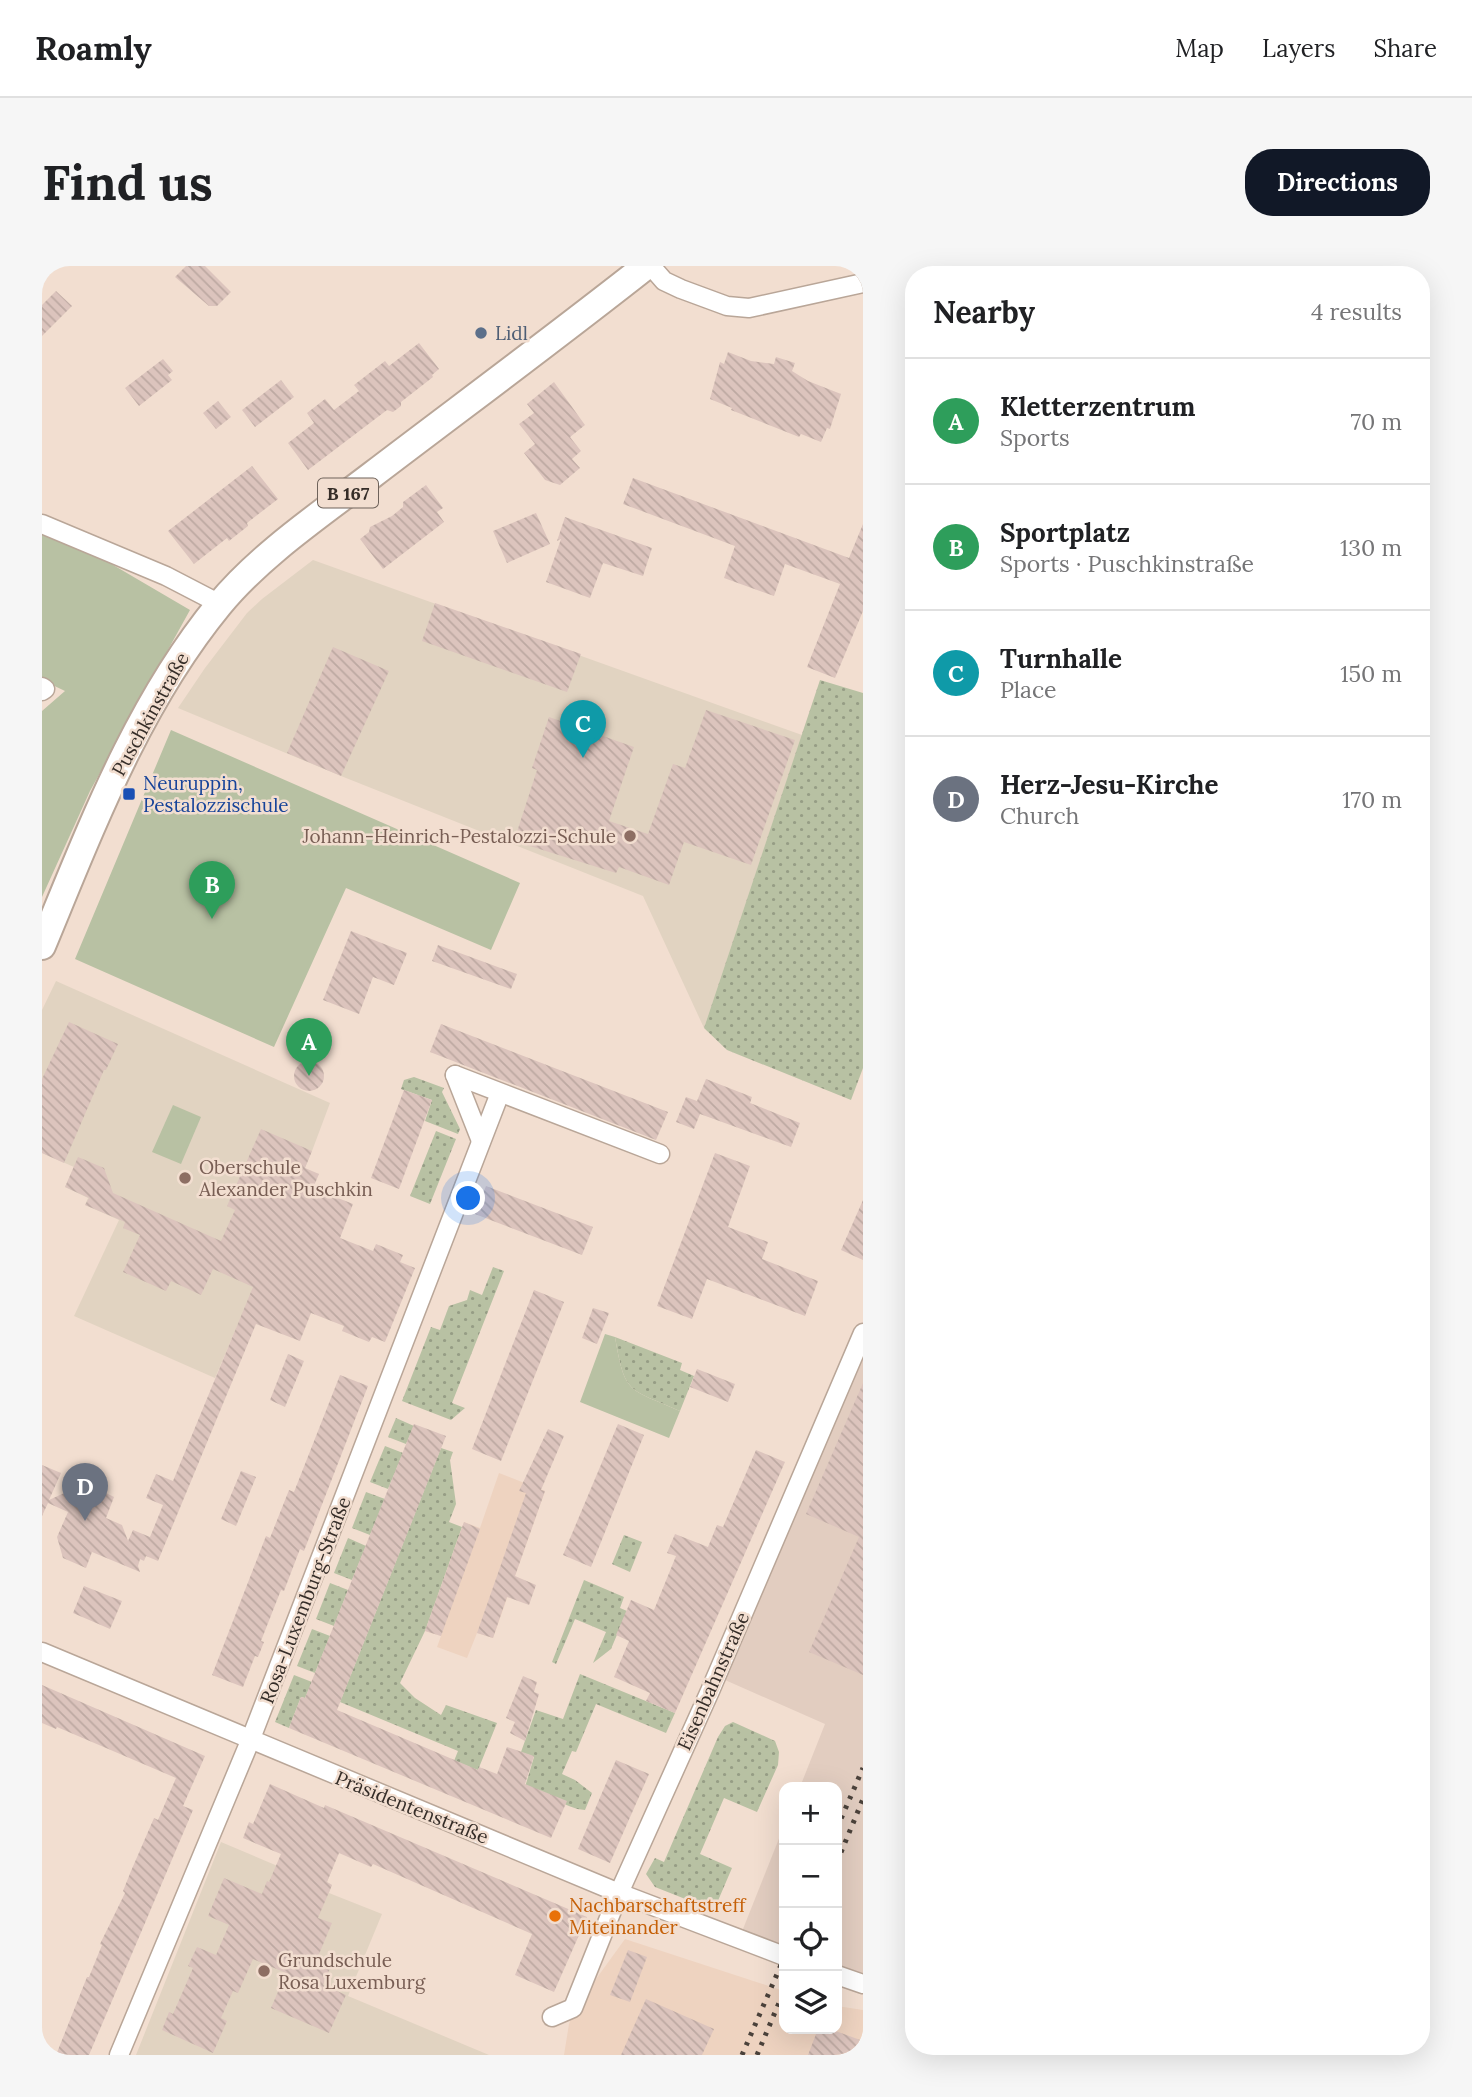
<!DOCTYPE html>
<html lang="en">
<head>
<meta charset="utf-8">
<style>
  :root { --surface:#fff; --page:#f6f6f6; --text:#202124; --muted:#757577; --line:#e0e0e0; --accent:#111827 }
  body { margin:0; font-family:Lora,serif; background:var(--page); color:var(--text) }
  .controls { position:absolute; right:21px; bottom:21px; display:grid; overflow:hidden; border-radius:14px; box-shadow:0 7px 28px #0002 }
  .controls button { width:63px; height:63px; display:grid; place-items:center; padding:0; border:0; border-bottom:2px solid var(--line); background:var(--surface); color:var(--text); font:35px sans-serif }
  .you { position:absolute; left:427px; top:933px; width:24px; height:24px; margin:-18px; border:5px solid #fff; border-radius:50%; background:#1a73e8; box-shadow:0 0 0 10px #1a73e833 }
  .badge { display:grid; place-items:center; width:46px; height:46px; border-radius:50%; background:var(--accent); color:#fff; font-size:23px; font-weight:700 }
  .pin { position:absolute; translate:-50% -58px; filter:drop-shadow(0 2px 4px #0008) }
  .pin::after { content:''; position:absolute; top:37px; width:24px; height:21px; background:inherit; clip-path:polygon(0 0,100% 0,50% 100%) }
  .list { margin:0; padding:0; list-style:none }
  h2 { display:flex; justify-content:space-between; align-items:center; height:91px; margin:0; padding:0 28px; font-size:30px }
  h2 small { font-size:23px; font-weight:400; color:var(--muted) }
  .list li { display:grid; grid-template-columns:46px 1fr auto; gap:21px; align-items:center; box-sizing:border-box; height:126px; padding:0 28px; border-top:2px solid var(--line) }
  .list b { display:block; font-size:26px; white-space:nowrap }
  .list p { margin:0; font-size:23px; white-space:nowrap; color:var(--muted) }
  .list em { font-size:23px; font-style:normal; color:var(--muted) }
  .icon { flex:none; width:38px; height:38px; fill:none; stroke:currentColor; stroke-width:2; stroke-linecap:round; stroke-linejoin:round }
  .map { position:relative; flex:none; width:821px; height:1789px; overflow:hidden; border-radius:28px }
  header { display:flex; align-items:center; gap:42px; box-sizing:border-box; height:98px; padding:0 35px; background:var(--surface); border-bottom:2px solid var(--line) }
  header strong { font-size:33px }
  nav { display:flex; gap:38px; margin-inline-start:auto; font-size:24px }
  .intro { display:flex; align-items:center; justify-content:space-between; box-sizing:border-box; height:168px; padding:0 42px }
  h1 { margin:0; font-size:49px }
  .button { padding:18px 32px; border-radius:28px; background:var(--accent); color:#fff; font-size:24px; font-weight:700 }
  main { display:flex; gap:42px; padding:0 42px }
  aside { flex:1; background:var(--surface); border-radius:28px; box-shadow:0 7px 28px #0002 }
  .map>svg:first-child { display:block }
</style>
</head>
<body>
<header>
<strong>Roamly</strong>
<nav><a>Map</a><a>Layers</a><a>Share</a></nav>
</header>
<div class="intro"><h1>Find us</h1><a class="button">Directions</a></div>
<main>
<div class="map">
<svg width="821" height="1789" viewBox="0 0 821 1789">
  <defs>
    <pattern id="grass-dots" width="8" height="8" patternUnits="userSpaceOnUse" patternTransform="scale(1.75)"><rect width="8" height="8" fill="#b8c1a3"/><path d="M2 2h.1M6 6h.1" fill="none" stroke="#969d85" stroke-width="1.8" stroke-linecap="round"/></pattern>
    <pattern id="building-back-hatch" width="6" height="6" patternUnits="userSpaceOnUse" patternTransform="scale(1.75)"><rect width="6" height="6" fill="#dcc4bd"/><path d="M-1 5l2 2M0 0l6 6M5-1l2 2" fill="none" stroke="#bda9a2"/></pattern>
  </defs>
  <rect width="100%" height="100%" fill="#f2ded0"/>
  <!-- commercial -->
  <g fill="#e2cdc0">
    <polygon points="821,1067 821,1718 795,1709 795,1521 758,1521 783,1458 674,1410"/>
    <polygon points="742,1560 742,1690 697,1673"/>
  </g>
  <!-- built -->
  <g fill="#eed3c0">
    <polygon points="457,1207 503,1225 451,1372 435,1367 425,1392 395,1381 399,1370 383,1365 422,1256 438,1262"/>
    <polygon points="583,1673 742,1725 742,1763 795,1763 795,1740 821,1744 821,1789 522,1789 527,1758 533,1742"/>
  </g>
  <!-- education -->
  <g fill="#e1d3c1">
    <polygon points="271,294 760,469 662,762 601,630 299,510 136,442 163,402 205,347 220,333"/>
    <polygon points="14,715 288,837 270,885 173,1112 32,1050 77,954 43,939 46,932 23,921 32,901 0,887 0,744"/>
    <polygon points="179,1576 252,1607 291,1601 285,1616 290,1619 287,1627 340,1648 306,1730 447,1789 94,1789"/>
  </g>
  <!-- grass -->
  <g fill="url(#grass-dots)">
    <polygon points="778,414 821,427 821,802 809,834 685,784 662,762"/>
    <polygon points="372,811 402,822 400,826 418,863 416,868 383,855 390,834 359,823 362,814"/>
    <polygon points="394,865 414,873 388,938 368,930"/>
    <polygon points="451,1001 462,1005 410,1137 423,1142 409,1154 360,1135 389,1061 398,1064 407,1040 425,1034 428,1024 440,1029"/>
    <path d="M573,1071L640,1097L638,1104L652,1110L638,1145C586,1122 583,1129 573,1071Z"/>
    <polygon points="354,1152 372,1160 364,1178 346,1171"/>
    <polygon points="343,1180 361,1187 346,1223 328,1216"/>
    <polygon points="399,1182 411,1186 408,1194 414,1238 407,1256 420,1261 383,1365 358,1417 373,1432 399,1449 404,1439 455,1457 436,1504 412,1495 416,1485 298,1436"/>
    <polygon points="324,1226 343,1233 328,1269 310,1262"/>
    <polygon points="582,1269 600,1276 588,1306 570,1298"/>
    <polygon points="306,1272 324,1280 310,1314 292,1307"/>
    <polygon points="542,1314 582,1331 578,1342 585,1345 569,1383 551,1397 564,1366 533,1353 514,1398 510,1396"/>
    <polygon points="288,1317 306,1324 292,1360 274,1353"/>
    <polygon points="270,1363 288,1370 273,1407 255,1400"/>
    <path d="M538,1408L633,1447L624,1467L554,1438L534,1486L530,1485L520,1508L533,1514L550,1527L543,1544C523,1543 505,1525 483,1521L492,1491L479,1486L494,1444L521,1453Z"/>
    <polygon points="252,1409 270,1416 263,1432 259,1431 247,1462 233,1456"/>
    <polygon points="691,1456 733,1475 737,1486 736,1499 715,1546 682,1532 658,1588 690,1602 675,1637 661,1640 613,1621 604,1608 613,1592 622,1596 676,1471 683,1460"/>
  </g>
  <!-- park -->
  <g fill="#b8c1a3">
    <polygon points="0,266 37,279 148,344 48,525 0,631 0,445 23,425 0,414"/>
    <polygon points="129,464 478,617 449,684 304,622 232,781 33,693"/>
    <polygon points="131,839 159,851 139,898 110,886"/>
    <path d="M563,1068L573,1071C583,1129 586,1122 638,1145L627,1172L538,1136Z"/>
  </g>
  <!-- building -->
  <g fill="url(#building-back-hatch)">
    <polygon points="144,0 163,0 189,26 175,40 167,40 133,11"/>
    <polygon points="14,25 30,40 0,70 0,39"/>
    <polygon points="377,77 397,103 390,109 391,111 359,136 359,140 351,146 345,144 266,204 246,177 272,157 265,147 283,133 292,144 317,125 312,119 343,95 347,100"/>
    <polygon points="686,86 709,95 732,98 734,91 753,97 750,105 766,115 799,128 788,163 785,162 779,176 759,168 757,171 689,144 690,142 668,133 678,96 682,98"/>
    <polygon points="121,93 131,105 126,109 130,114 97,140 83,122"/>
    <polygon points="239,114 252,131 213,161 200,144"/>
    <polygon points="512,116 543,159 528,171 539,185 530,193 538,202 518,219 503,214 482,187 493,178 477,158 492,147 485,138"/>
    <polygon points="176,135 189,151 174,163 161,147"/>
    <polygon points="210,200 236,233 205,257 206,260 192,271 187,275 185,272 152,298 126,265"/>
    <polygon points="591,212 807,292 821,258 821,345 793,412 765,401 798,318 743,298 732,330 682,312 693,280 581,238"/>
    <polygon points="384,219 401,242 395,246 402,256 341,303 318,273 327,266 328,261 350,250 361,241 361,236"/>
    <polygon points="494,247 508,278 465,297 451,265"/>
    <polygon points="523,251 610,282 601,310 561,297 548,332 504,316 519,273 515,275"/>
    <polygon points="393,337 539,388 525,426 380,375"/>
    <polygon points="291,381 347,405 299,510 245,487"/>
    <polygon points="664,444 753,474 709,599 642,576 627,619 577,601 574,607 472,575 495,504 490,502 507,451 592,481 567,555 606,568 631,498 643,502"/>
    <polygon points="309,665 365,687 352,719 331,711 317,748 281,734"/>
    <polygon points="396,679 475,708 469,723 390,695"/>
    <polygon points="27,756 76,778 64,804 62,804 22,897 0,887 0,813"/>
    <polygon points="399,758 626,846 614,874 388,786"/>
    <circle cx="267" cy="810" r="15"/>
    <polygon points="664,813 710,831 708,837 758,857 749,881 658,848 652,863 634,856 644,831 655,835"/>
    <polygon points="362,824 390,834 357,923 329,912"/>
    <polygon points="219,863 270,885 263,902 277,908 271,922 311,938 298,972 331,985 334,978 361,989 358,996 373,1002 343,1076 330,1071 327,1076 300,1065 302,1060 269,1047 258,1075 214,1058 116,1295 104,1290 102,1295 98,1293 96,1300 98,1306 50,1286 44,1302 21,1292 15,1271 26,1246 6,1237 0,1250 0,1199 19,1207 7,1234 42,1218 48,1221 54,1218 61,1220 64,1227 72,1231 64,1252 80,1259 86,1275 91,1264 108,1271 121,1239 104,1232 114,1208 131,1215 211,1021 171,1003 159,1029 129,1015 124,1025 81,1006 98,969 81,962 83,956 43,939 47,932 23,921 36,891 62,902 71,927 179,975 193,944 185,940"/>
    <polygon points="673,887 708,900 686,961 726,976 720,993 776,1015 763,1050 665,1013 650,1053 615,1040"/>
    <polygon points="444,920 551,961 540,989 433,948"/>
    <polygon points="821,934 821,994 799,984"/>
    <polygon points="492,1024 522,1036 459,1195 430,1183"/>
    <polygon points="551,1042 567,1047 555,1078 540,1072"/>
    <polygon points="246,1088 262,1095 243,1141 228,1134"/>
    <polygon points="655,1103 693,1118 686,1136 648,1121"/>
    <polygon points="298,1109 326,1120 262,1285 258,1283 242,1325 239,1324 219,1375 222,1376 216,1391 213,1390 201,1421 170,1409 224,1270 228,1272 247,1224 252,1226"/>
    <polygon points="821,1117 821,1409 767,1386 817,1271 764,1248"/>
    <polygon points="372,1158 404,1170 295,1444 436,1504 437,1501 455,1508 465,1481 492,1490 483,1518 525,1535 509,1572 247,1462 259,1431 263,1432"/>
    <polygon points="576,1158 602,1169 549,1301 521,1289"/>
    <polygon points="506,1163 522,1170 499,1224 503,1225 473,1310 494,1319 487,1339 465,1331 451,1372 435,1367 484,1227 477,1225"/>
    <polygon points="714,1184 743,1196 633,1447 604,1435 608,1427 572,1411 587,1375 574,1369 589,1334 612,1344 634,1290 625,1287 633,1268 666,1281 675,1259 681,1261"/>
    <polygon points="199,1205 214,1211 194,1260 179,1253"/>
    <polygon points="422,1256 438,1263 399,1370 383,1365"/>
    <polygon points="42,1320 80,1335 68,1363 31,1347"/>
    <polygon points="481,1410 495,1416 492,1426 497,1428 483,1475 468,1467 473,1456 464,1452"/>
    <polygon points="0,1419 163,1490 141,1540 151,1544 47,1789 14,1789 45,1711 47,1711 60,1679 58,1678 83,1627 81,1625 89,1605 112,1552 116,1554 134,1512 15,1461 14,1463 0,1457"/>
    <polygon points="574,1494 607,1508 568,1597 536,1583"/>
    <polygon points="228,1518 282,1542 283,1539 545,1651 512,1726 473,1709 490,1668 331,1598 329,1601 297,1587 285,1616 290,1619 276,1652 290,1657 275,1693 289,1700 281,1719 304,1729 287,1767 229,1742 244,1707 211,1693 196,1727 191,1725 179,1752 185,1755 171,1787 120,1764 127,1746 131,1748 151,1702 146,1700 155,1681 174,1689 187,1659 166,1650 182,1612 220,1628 225,1615 227,1616 239,1588 201,1572 207,1556 211,1558"/>
    <polygon points="586,1684 605,1691 588,1736 568,1729"/>
    <polygon points="604,1733 672,1763 660,1789 579,1789"/>
    <polygon points="776,1763 788,1763 821,1775 821,1789 766,1789"/>
  </g>
  <g fill="none" stroke-linecap="round" stroke-linejoin="round">
    <defs>
      <g id="minor">
        <polyline points="609,0 622,15 639,23 685,40 707,42 821,17"/>
        <polyline points="0,258 124,310 178,338"/>
        <polyline points="0,421 3,423 0,425"/>
        <polyline points="413,809 618,888"/>
        <polyline points="413,809 439,875"/>
        <polyline points="0,1386 577,1627 742,1690"/>
        <polyline points="795,1709 821,1718"/>
        <polyline points="510,1751 531,1742 577,1627 668,1425 821,1067"/>
        <polyline points="77,1789 208,1475 458,827"/>
      </g>
      <path id="primary" d="M0,680C49,562 95,439 177,339C218,289 279,248 330,209C422,139 514,71 604,0"/>
    </defs>
    <!-- minor casing -->
    <use href="#minor" stroke="#b9a698" stroke-width="21"/>
    <!-- primary casing -->
    <use href="#primary" stroke="#b9a698" stroke-width="30"/>
    <!-- minor -->
    <use href="#minor" stroke="#fff" stroke-width="18"/>
    <!-- primary -->
    <use href="#primary" stroke="#fff" stroke-width="26"/>
    <!-- rail -->
    <g stroke="#4b423b" stroke-width="5" stroke-dasharray="3.5 7" stroke-linecap="butt">
      <polyline points="795,1562 821,1502"/>
      <polyline points="795,1596 821,1533"/>
      <polyline points="700,1789 742,1692"/>
      <polyline points="715,1789 742,1725"/>
    </g>
  </g>
  <!-- markers -->
  <circle fill="#5c6f8a" stroke="#f2ded0" stroke-width="2.5" cx="439" cy="67" r="7"/>
  <rect fill="#1a4fb4" stroke="#f2ded0" stroke-width="2.5" x="80" y="521" width="14" height="14" rx="3.5"/>
  <g fill="#8d6e63" stroke="#f2ded0" stroke-width="2.5">
    <circle cx="588" cy="570" r="7"/>
    <circle cx="143" cy="912" r="7"/>
    <circle cx="222" cy="1705" r="7"/>
  </g>
  <circle fill="#e8710a" stroke="#f2ded0" stroke-width="2.5" cx="513" cy="1650" r="7"/>
  <g text-anchor="middle" dominant-baseline="central" stroke-width="5" stroke-linejoin="round" paint-order="stroke">
    <!-- shield labels -->
    <rect fill="#f2ded0" stroke="#6e625a" stroke-width="2" x="276" y="212.5" width="60" height="29" rx="5"/>
    <g font-size="18" font-weight="bold" fill="#352d28">
      <text x="306" y="227">B 167</text>
    </g>
    <!-- service labels -->
    <g font-size="19" fill="#4e5e75" stroke="#f2ded0" text-anchor="start">
      <text x="453" y="67">Lidl</text>
    </g>
    <!-- street labels -->
    <g font-size="19" fill="#352d28" stroke="#f2ded0">
      <text transform="translate(108 448) rotate(-61)">Puschkinstraße</text>
      <text transform="translate(263 1334) rotate(-69)">Rosa-Luxemburg-Straße</text>
      <text transform="translate(671 1415) rotate(-66)">Eisenbahnstraße</text>
      <text transform="translate(370 1541) rotate(22)">Präsidentenstraße</text>
    </g>
    <!-- transit labels -->
    <g font-size="19" fill="#164399" stroke="#f2ded0" text-anchor="start">
      <text x="101" y="517">Neuruppin,<tspan x="101" dy="22">Pestalozzischule</tspan></text>
    </g>
    <!-- education labels -->
    <g font-size="19" fill="#785e54" stroke="#f2ded0" text-anchor="start">
      <text x="574" y="570" text-anchor="end">Johann-Heinrich-Pestalozzi-Schule</text>
      <text x="157" y="901">Oberschule<tspan x="157" dy="22">Alexander Puschkin</tspan></text>
      <text x="236" y="1694">Grundschule<tspan x="236" dy="22">Rosa Luxemburg</tspan></text>
    </g>
    <!-- food labels -->
    <g font-size="19" fill="#c56008" stroke="#f2ded0" text-anchor="start">
      <text x="527" y="1639">Nachbarschaftstreff<tspan x="527" dy="22">Miteinander</tspan></text>
    </g>
  </g>
</svg>
<div class="controls">
<button>+</button>
<button>−</button>
<button><svg class="icon" aria-label="locate" viewBox="0 0 24 24"><circle cx="12" cy="12" r="6"/><path d="M12 2v4M12 18v4M2 12h4M18 12h4"/></svg></button>
<button><svg class="icon" aria-label="layers" viewBox="0 0 24 24"><path d="M12 4l9 5-9 5-9-5zM3 14l9 5 9-5"/></svg></button>
</div>
<div class="you"></div>
<div class="pin badge" style="left:267px;top:810px;background:#2e9e5b">A</div>
<div class="pin badge" style="left:170px;top:653px;background:#2e9e5b">B</div>
<div class="pin badge" style="left:541px;top:492px;background:#0f9aa8">C</div>
<div class="pin badge" style="left:43px;top:1255px;background:#6b7280">D</div>
</div>
<aside>
<h2>Nearby<small>4 results</small></h2>
<ul class="list">
<li><span class="badge" style="background:#2e9e5b">A</span><div><b>Kletterzentrum</b><p>Sports</p></div><em>70 m</em></li>
<li><span class="badge" style="background:#2e9e5b">B</span><div><b>Sportplatz</b><p>Sports · Puschkinstraße</p></div><em>130 m</em></li>
<li><span class="badge" style="background:#0f9aa8">C</span><div><b>Turnhalle</b><p>Place</p></div><em>150 m</em></li>
<li><span class="badge" style="background:#6b7280">D</span><div><b>Herz-Jesu-Kirche</b><p>Church</p></div><em>170 m</em></li>
</ul>
</aside>
</main>
</body>
</html>
